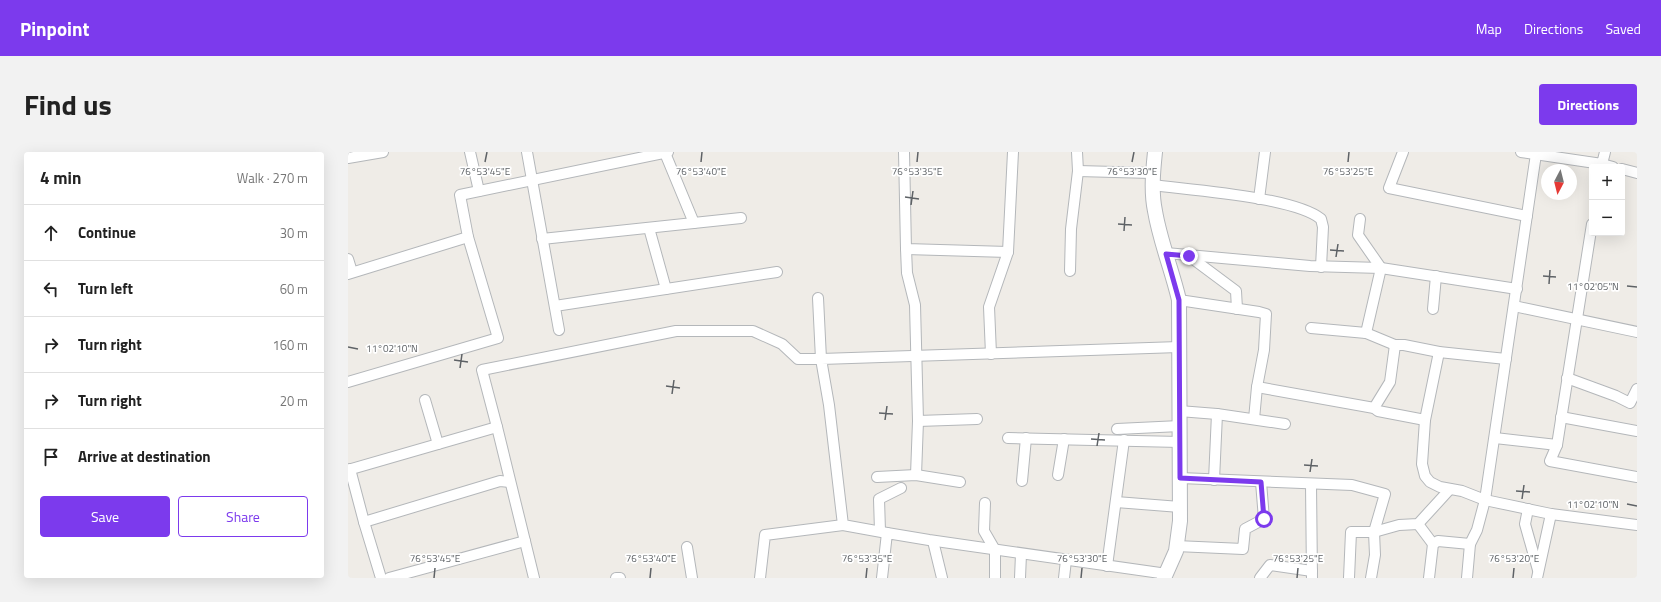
<!DOCTYPE html>
<html lang="en">
<head>
<meta charset="utf-8">
<style>
  :root { --surface:#fff; --page:#f2f2f2; --text:#222; --muted:#767676; --line:#e0e0e0; --accent:#7c3aed }
  body { margin:0; font-family:"Titillium Web",sans-serif; background:var(--page); color:var(--text) }
  .controls { position:absolute; right:12px; top:12px; display:grid; overflow:hidden; border-radius:4px; box-shadow:0 4px 16px #0002 }
  .controls button { width:36px; height:36px; display:grid; place-items:center; padding:0; border:0; border-bottom:1px solid var(--line); background:var(--surface); color:var(--text); font:20px sans-serif }
  .compass { position:absolute; left:1193px; top:12px; width:36px; height:36px; border-radius:50%; background:var(--surface); box-shadow:0 4px 16px #0002; rotate:187deg }
  .stop { position:absolute; width:12px; height:12px; margin:-9px; border:3px solid #7c3aed; border-radius:50%; background:#fff }
  .stop.end { background:#7c3aed; border-color:#fff; box-shadow:0 1px 4px #0008 }
  .list { margin:0; padding:0; list-style:none }
  h2 { display:flex; justify-content:space-between; align-items:center; height:52px; margin:0; padding:0 16px; font-size:17px }
  h2 small { font-size:13px; font-weight:400; color:var(--muted) }
  .list li { display:grid; grid-template-columns:26px 1fr auto; gap:12px; align-items:center; box-sizing:border-box; height:56px; padding:0 16px; border-top:1px solid var(--line) }
  .list b { display:block; font-size:15px; white-space:nowrap }
  .list em { font-size:13px; font-style:normal; color:var(--muted) }
  .actions { display:flex; gap:8px; padding:12px 16px }
  .actions a { flex:1; padding:9px 0; border:1px solid var(--accent); border-radius:4px; text-align:center; font-size:14px; color:var(--accent) }
  .actions .main { background:var(--accent); color:#fff }
  .icon { flex:none; width:22px; height:22px; fill:none; stroke:currentColor; stroke-width:2; stroke-linecap:round; stroke-linejoin:round }
  .map { position:relative; flex:none; width:1289px; height:426px; overflow:hidden; border-radius:4px }
  header { display:flex; align-items:center; gap:24px; box-sizing:border-box; height:56px; padding:0 20px; background:var(--accent); color:#fff }
  header strong { font-size:19px }
  nav { display:flex; gap:22px; margin-inline-start:auto; font-size:14px }
  .intro { display:flex; align-items:center; justify-content:space-between; box-sizing:border-box; height:96px; padding:0 24px }
  h1 { margin:0; font-size:28px }
  .button { padding:10px 18px; border-radius:4px; background:var(--accent); color:#fff; font-size:14px; font-weight:700 }
  main { display:flex; gap:24px; padding:0 24px }
  aside { flex:1; background:var(--surface); border-radius:4px; box-shadow:0 4px 16px #0002 }
  .map>svg:first-child { display:block }
</style>
</head>
<body>
<header>
<strong>Pinpoint</strong>
<nav><a>Map</a><a>Directions</a><a>Saved</a></nav>
</header>
<div class="intro"><h1>Find us</h1><a class="button">Directions</a></div>
<main>
<aside>
<h2>4 min<small>Walk · 270 m</small></h2>
<ul class="list">
<li><svg class="icon" aria-label="ahead" viewBox="0 0 24 24"><path d="M12 20V5M6 11l6-6 6 6"/></svg><div><b>Continue</b></div><em>30 m</em></li>
<li><svg class="icon" aria-label="left" viewBox="0 0 24 24"><path d="M17 20v-9H6M10 6l-5 5 5 5"/></svg><div><b>Turn left</b></div><em>60 m</em></li>
<li><svg class="icon" aria-label="right" viewBox="0 0 24 24"><path d="M7 20v-9h11M14 6l5 5-5 5"/></svg><div><b>Turn right</b></div><em>160 m</em></li>
<li><svg class="icon" aria-label="right" viewBox="0 0 24 24"><path d="M7 20v-9h11M14 6l5 5-5 5"/></svg><div><b>Turn right</b></div><em>20 m</em></li>
<li><svg class="icon" aria-label="arrive" viewBox="0 0 24 24"><path d="M6 21V4h12l-3 4 3 4H6"/></svg><div><b>Arrive at destination</b></div></li>
</ul>
<div class="actions"><a class="main">Save</a><a>Share</a></div>
</aside>
<div class="map">
<svg width="1289" height="426" viewBox="0 0 1289 426">
  <rect width="100%" height="100%" fill="#efece7"/>
  <g fill="none" stroke-linecap="round" stroke-linejoin="round">
    <defs>
      <g id="street">
        <polyline points="122,0 131,39"/>
        <polyline points="179,0 211,178"/>
        <polyline points="556,0 558,97 660,100"/>
        <polyline points="1055,0 1041,36 1179,64"/>
        <polyline points="1173,0 1254,12 1257,0"/>
        <polyline points="317,1 346,71"/>
        <polyline points="0,6 35,0"/>
        <polyline points="1254,15 1254,12 1265,15"/>
        <polyline points="1274,17 1289,21"/>
        <polyline points="730,19 804,21"/>
        <path d="M805,33C843,38 946,45 973,67L975,75L973,115"/>
        <polyline points="911,47 917,0"/>
        <polyline points="1012,67 1010,83 1033,116 1018,181"/>
        <polyline points="1244,72 1209,293 1202,309 1289,325"/>
        <polyline points="301,76 318,137"/>
        <polyline points="194,87 393,66"/>
        <polyline points="558,97 559,121 567,153 570,269 568,323"/>
        <polyline points="818,101 962,114 1033,116 1169,137"/>
        <polyline points="841,104 888,139 889,157"/>
        <polyline points="0,107 4,120"/>
        <polyline points="722,119 723,77 730,19 729,0"/>
        <polyline points="0,122 120,85 112,43 320,0"/>
        <polyline points="831,148 911,160 918,162 916,198 909,235 1026,256 1030,259 1077,268"/>
        <polyline points="207,154 429,120"/>
        <polyline points="1166,154 1289,180"/>
        <polyline points="1085,157 1088,124"/>
        <polyline points="963,176 1018,181 1047,193 1056,193 1091,200 1158,207"/>
        <polyline points="1091,200 1077,268 1074,312 1077,324 1082,330 1092,335 1114,339 1137,348 1203,362 1189,426"/>
        <polyline points="643,202 641,155 660,100 665,0"/>
        <polyline points="1219,226 1268,244 1282,251 1289,237"/>
        <polyline points="0,230 150,186 120,85"/>
        <polyline points="77,248 90,292"/>
        <polyline points="1026,256 1042,230 1047,193"/>
        <polyline points="831,259 869,262 937,272"/>
        <polyline points="1213,265 1289,279"/>
        <polyline points="906,267 909,235"/>
        <polyline points="570,269 629,267"/>
        <polyline points="149,275 134,218 328,179 405,179 434,192 450,207 473,207 470,146"/>
        <polyline points="769,277 832,274"/>
        <polyline points="660,286 832,290"/>
        <polyline points="1147,286 1209,293"/>
        <polyline points="2,317 16,370 33,426"/>
        <polyline points="0,318 149,275 186,426"/>
        <polyline points="710,323 716,287"/>
        <polyline points="529,325 568,323 612,330"/>
        <polyline points="832,326 1004,333 1037,342 1026,380 1027,403 1023,426"/>
        <polyline points="866,328 869,262"/>
        <polyline points="674,329 678,286"/>
        <polyline points="963,332 964,426"/>
        <polyline points="768,350 832,355"/>
        <polyline points="637,351 636,379 647,398 647,426"/>
        <polyline points="1180,357 1177,372 1190,418"/>
        <polyline points="1203,362 1289,373"/>
        <polyline points="16,370 152,329 162,330"/>
        <polyline points="1070,372 1085,392"/>
        <polyline points="532,379 531,347 553,336"/>
        <polyline points="539,381 495,373 481,253 473,207 831,195"/>
        <polyline points="585,389 594,426"/>
        <polyline points="828,394 895,397 897,377 916,367 913,330"/>
        <polyline points="339,395 344,426"/>
        <polyline points="759,414 776,288"/>
        <polyline points="41,426 177,389"/>
        <polyline points="268,426 272,426"/>
        <polyline points="412,426 417,383 495,373"/>
        <polyline points="534,426 539,381 581,388 819,422"/>
        <polyline points="672,426 673,402"/>
        <polyline points="716,426 718,408"/>
        <polyline points="912,426 922,413 964,419"/>
        <polyline points="1001,426 1003,380 1026,380 1051,373 1070,372 1102,337"/>
        <polyline points="1081,426 1085,392 1090,389 1122,392 1129,378 1137,348 1188,2"/>
        <polyline points="1119,426 1122,392"/>
      </g>
      <path id="secondary" d="M807,0C805,19 803,40 807,59C812,89 824,118 831,148L832,369L828,399L816,426"/>
    </defs>
    <!-- street casing -->
    <use href="#street" stroke="#b4b7ba" stroke-width="12"/>
    <!-- secondary casing -->
    <use href="#secondary" stroke="#b3b6ba" stroke-width="16"/>
    <!-- street -->
    <use href="#street" stroke="#fff" stroke-width="10"/>
    <!-- secondary -->
    <use href="#secondary" stroke="#fff" stroke-width="14"/>
  </g>
  <g fill="none" stroke-linecap="round" stroke-linejoin="round">
    <!-- route -->
    <polyline stroke="#7c3aed" stroke-width="5" points="841,104 818,102 831,148 832,326 913,330 916,367"/>
  </g>
  <!-- ticks -->
  <path fill="none" stroke="#5e6266" stroke-width="1.5" d="M137,10L139,0M353,10L354,0M569,10L570,0M784,10L786,0M1000,10L1001,0M557,45L571,47M563,53L565,39M770,72L784,73M776,79L777,65M982,98L996,99M988,105L990,92M1195,124L1208,125M1201,132L1202,118M1279,134L1289,135M0,195L10,197M106,208L120,210M112,216L114,202M318,234L332,236M324,242L326,228M531,261L545,262M537,268L539,254M743,287L757,288M749,294L751,281M956,313L970,314M962,320L964,307M1168,339L1182,340M1174,347L1176,333M1279,352L1289,354M86,426L87,416M302,426L303,416M518,426L519,416M733,426L734,416M949,426L950,416M1165,426L1166,416"/>
  <g font-size="10" text-anchor="middle" fill="#5e6266" stroke="#fff" stroke-width="3.5" stroke-linejoin="round" paint-order="stroke">
    <text x="137" y="23">76°53'45"E</text>
    <text x="353" y="23">76°53'40"E</text>
    <text x="569" y="23">76°53'35"E</text>
    <text x="784" y="23">76°53'30"E</text>
    <text x="1000" y="23">76°53'25"E</text>
    <text x="1245" y="138">11°02'05"N</text>
    <text x="44" y="200">11°02'10"N</text>
    <text x="1245" y="356">11°02'10"N</text>
    <text x="87" y="410">76°53'45"E</text>
    <text x="303" y="410">76°53'40"E</text>
    <text x="519" y="410">76°53'35"E</text>
    <text x="734" y="410">76°53'30"E</text>
    <text x="950" y="410">76°53'25"E</text>
    <text x="1166" y="410">76°53'20"E</text>
  </g>
</svg>
<div class="controls">
<button>+</button>
<button>−</button>
</div>
<svg class="compass" viewBox="-18 -18 36 36"><path d="M0-13l5 13h-10z" fill="#e53935"/><path d="M0 13l5-13h-10z" fill="#767676"/></svg>
<div class="stop" style="left:916px;top:367px"></div>
<div class="stop end" style="left:841px;top:104px"></div>
</div>
</main>
</body>
</html>
